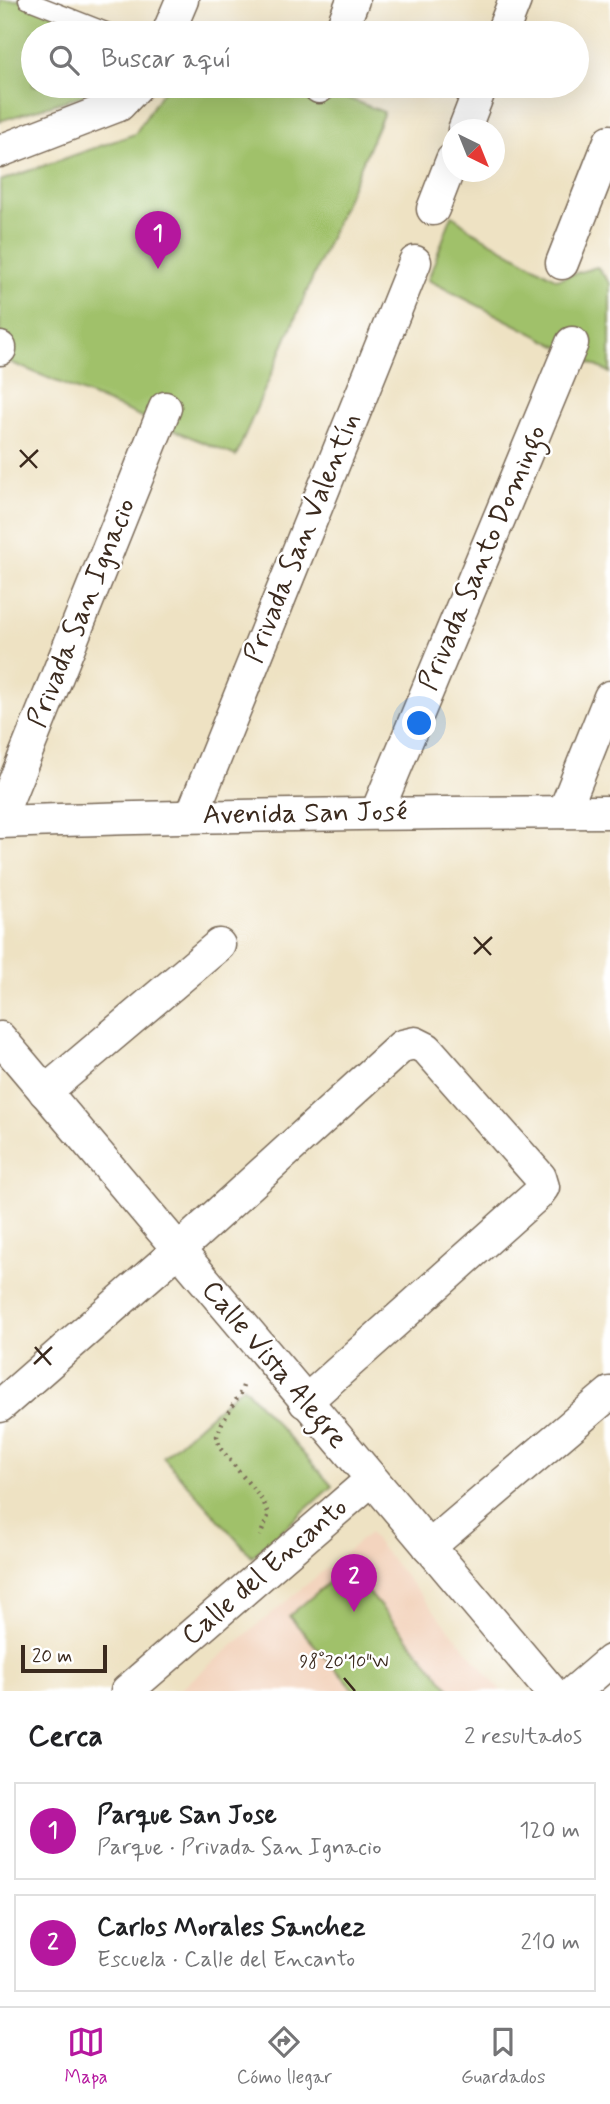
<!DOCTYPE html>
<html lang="es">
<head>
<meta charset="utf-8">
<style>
  :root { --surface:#fff; --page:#f2f2f2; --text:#202124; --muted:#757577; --line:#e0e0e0; --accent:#b5179e }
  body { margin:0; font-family:Mynerve,sans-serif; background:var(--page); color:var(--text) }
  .compass { position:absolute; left:442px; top:119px; width:63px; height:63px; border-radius:50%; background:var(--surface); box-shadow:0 7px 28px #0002; rotate:137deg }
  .scale { position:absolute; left:21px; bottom:18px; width:86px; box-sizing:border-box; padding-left:7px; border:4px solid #3b2a1e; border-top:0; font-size:19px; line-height:24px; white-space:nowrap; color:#3b2a1e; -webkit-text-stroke:5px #fff; paint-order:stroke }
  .you { position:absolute; left:420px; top:724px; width:24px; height:24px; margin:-18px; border:5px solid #fff; border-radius:50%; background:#1a73e8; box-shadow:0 0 0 10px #1a73e833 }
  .badge { display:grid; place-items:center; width:46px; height:46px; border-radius:50%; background:var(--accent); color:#fff; font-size:23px; font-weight:700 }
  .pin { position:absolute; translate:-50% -58px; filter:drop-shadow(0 2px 4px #0008) }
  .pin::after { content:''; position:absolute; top:37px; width:24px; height:21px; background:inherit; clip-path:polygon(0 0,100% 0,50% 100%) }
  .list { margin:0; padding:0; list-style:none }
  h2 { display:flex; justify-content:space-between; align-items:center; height:91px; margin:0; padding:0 28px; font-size:30px }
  h2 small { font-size:23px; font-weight:400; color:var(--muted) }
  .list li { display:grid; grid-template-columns:46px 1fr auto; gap:21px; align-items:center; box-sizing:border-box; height:98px; margin:0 14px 14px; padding:0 14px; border:2px solid var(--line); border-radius:0px }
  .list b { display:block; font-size:26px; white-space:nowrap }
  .list p { margin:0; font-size:23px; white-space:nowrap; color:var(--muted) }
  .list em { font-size:23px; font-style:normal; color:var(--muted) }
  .icon { flex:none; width:38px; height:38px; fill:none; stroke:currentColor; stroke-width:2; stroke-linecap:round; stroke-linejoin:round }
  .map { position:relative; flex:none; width:610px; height:1691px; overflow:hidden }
  .search { position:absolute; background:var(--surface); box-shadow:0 7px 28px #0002; left:21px; right:21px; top:21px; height:77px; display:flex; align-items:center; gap:18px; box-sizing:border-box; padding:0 24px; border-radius:38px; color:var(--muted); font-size:26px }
  .sheet { height:315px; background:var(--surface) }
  nav { display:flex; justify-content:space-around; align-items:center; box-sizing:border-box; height:98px; border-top:2px solid var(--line); background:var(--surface); font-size:19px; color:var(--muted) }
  nav a { display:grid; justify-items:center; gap:4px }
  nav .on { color:var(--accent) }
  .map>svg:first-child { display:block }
</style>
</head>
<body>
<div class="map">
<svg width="610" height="1691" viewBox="0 0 610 1691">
  <rect width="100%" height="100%" fill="#fff"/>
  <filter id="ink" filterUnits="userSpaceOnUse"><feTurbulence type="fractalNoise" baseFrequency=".0143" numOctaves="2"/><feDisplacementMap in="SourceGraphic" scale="14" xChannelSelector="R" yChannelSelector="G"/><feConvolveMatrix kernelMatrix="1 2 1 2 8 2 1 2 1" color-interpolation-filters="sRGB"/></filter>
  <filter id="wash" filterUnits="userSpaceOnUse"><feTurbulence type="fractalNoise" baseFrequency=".00686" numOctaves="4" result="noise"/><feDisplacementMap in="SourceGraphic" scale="28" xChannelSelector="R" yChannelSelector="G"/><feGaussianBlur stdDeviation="1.57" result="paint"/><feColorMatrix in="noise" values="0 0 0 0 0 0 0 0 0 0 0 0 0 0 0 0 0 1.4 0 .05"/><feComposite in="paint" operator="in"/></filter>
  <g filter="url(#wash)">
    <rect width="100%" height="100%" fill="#eee2c3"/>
    <!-- built -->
    <polygon fill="#f3d4be" points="369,1533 501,1691 178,1691"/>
    <!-- green -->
    <g fill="#a0c16a" stroke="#6e7644" stroke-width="2">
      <polygon points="0,0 31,0 103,33 33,33 33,86 105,86 103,89 0,121"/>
      <polygon points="166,86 315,86 384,112 236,456 0,358 0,181 135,134"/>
      <polygon points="452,215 472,231 557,279 597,267 610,283 610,373 428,280"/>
      <polygon points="243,1386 332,1486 252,1557 163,1457"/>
      <polygon points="347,1567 452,1691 355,1691 289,1616"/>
    </g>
  </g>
  <g filter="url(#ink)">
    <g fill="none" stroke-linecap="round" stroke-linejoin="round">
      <defs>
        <polyline id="lane" points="27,0 111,33"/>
        <g id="street">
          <polyline points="168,33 182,0"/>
          <polyline points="340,33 353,0"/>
          <polyline points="502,33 515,0"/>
          <polyline points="319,87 319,86"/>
          <polyline points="464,130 481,86"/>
          <polyline points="0,151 119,105 137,86"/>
          <polyline points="433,209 452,160"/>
          <polyline points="562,263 610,141"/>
          <polyline points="0,349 0,348"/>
          <polyline points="377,812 572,343"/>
          <polyline points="564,812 610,697"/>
          <polyline points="192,815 415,262"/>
          <polyline points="0,818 165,408"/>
          <path d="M0,822C203,815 406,813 610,812"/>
          <polyline points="0,1038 551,1691"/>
          <polyline points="45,1092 219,945"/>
          <polyline points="0,1406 177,1251 402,1046 415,1043 427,1049 540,1177 543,1187 537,1195 305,1402"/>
          <polyline points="429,1547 610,1393"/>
          <polyline points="127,1691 371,1480"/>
          <polyline points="575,1691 610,1661"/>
        </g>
      </defs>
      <!-- lane casing -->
      <use href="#lane" stroke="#7a6a58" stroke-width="19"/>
      <!-- street casing -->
      <use href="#street" stroke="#7a6a58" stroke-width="35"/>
      <!-- path -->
      <polyline stroke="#7a6a58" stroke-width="4.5" stroke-dasharray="2 5" stroke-linecap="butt" points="243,1386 241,1392 222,1423 217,1436 220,1448 263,1501 269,1514 260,1536"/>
      <!-- lane -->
      <use href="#lane" stroke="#fff" stroke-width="16"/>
      <!-- street -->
      <use href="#street" stroke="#fff" stroke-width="32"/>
    </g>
  </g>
  <!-- ticks -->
  <path fill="none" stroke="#3b2a1e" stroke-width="2.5" d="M20,450L37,468M20,467L38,450M474,937L491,955M474,954L492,937M35,1347L51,1365M34,1364L52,1347M344,1678L355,1691"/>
  <g text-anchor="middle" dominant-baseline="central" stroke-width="5" stroke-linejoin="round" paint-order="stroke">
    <!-- street labels -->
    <g font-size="28" fill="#3b2a1e" stroke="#fff">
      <text transform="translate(303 538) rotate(-68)">Privada San Valentín</text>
      <text transform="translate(483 558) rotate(-67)">Privada Santo Domingo</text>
      <text transform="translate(82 613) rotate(-68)">Privada San Ignacio</text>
      <text transform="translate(305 814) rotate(-1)">Avenida San José</text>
      <text transform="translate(274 1365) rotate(50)">Calle Vista Alegre</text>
      <text transform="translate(265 1572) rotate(-41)">Calle del Encanto</text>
    </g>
  </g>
  <g font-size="18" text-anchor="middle" fill="#3b2a1e" stroke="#fff" stroke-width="5" stroke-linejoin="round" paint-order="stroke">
    <text x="344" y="1667">98°20'10"W</text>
  </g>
</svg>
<svg class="compass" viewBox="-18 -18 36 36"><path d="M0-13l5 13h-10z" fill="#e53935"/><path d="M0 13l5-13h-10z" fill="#757577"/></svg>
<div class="scale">20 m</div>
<div class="you"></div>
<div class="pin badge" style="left:158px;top:269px">1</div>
<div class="pin badge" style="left:354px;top:1612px">2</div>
<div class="search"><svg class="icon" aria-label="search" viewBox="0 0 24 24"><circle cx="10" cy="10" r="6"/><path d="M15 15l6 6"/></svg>Buscar aquí</div>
</div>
<section class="sheet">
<h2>Cerca<small>2 resultados</small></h2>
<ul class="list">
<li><span class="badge">1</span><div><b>Parque San Jose</b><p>Parque · Privada San Ignacio</p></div><em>120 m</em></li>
<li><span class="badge">2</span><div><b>Carlos Morales Sanchez</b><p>Escuela · Calle del Encanto</p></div><em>210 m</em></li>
</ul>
</section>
<nav>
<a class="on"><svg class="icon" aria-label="map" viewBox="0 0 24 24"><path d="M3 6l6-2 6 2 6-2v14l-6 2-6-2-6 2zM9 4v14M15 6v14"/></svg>Mapa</a>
<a><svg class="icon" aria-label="directions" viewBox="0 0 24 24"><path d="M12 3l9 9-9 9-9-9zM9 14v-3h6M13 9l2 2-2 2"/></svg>Cómo llegar</a>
<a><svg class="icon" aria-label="saved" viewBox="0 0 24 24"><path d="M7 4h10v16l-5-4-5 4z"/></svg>Guardados</a>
</nav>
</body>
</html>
